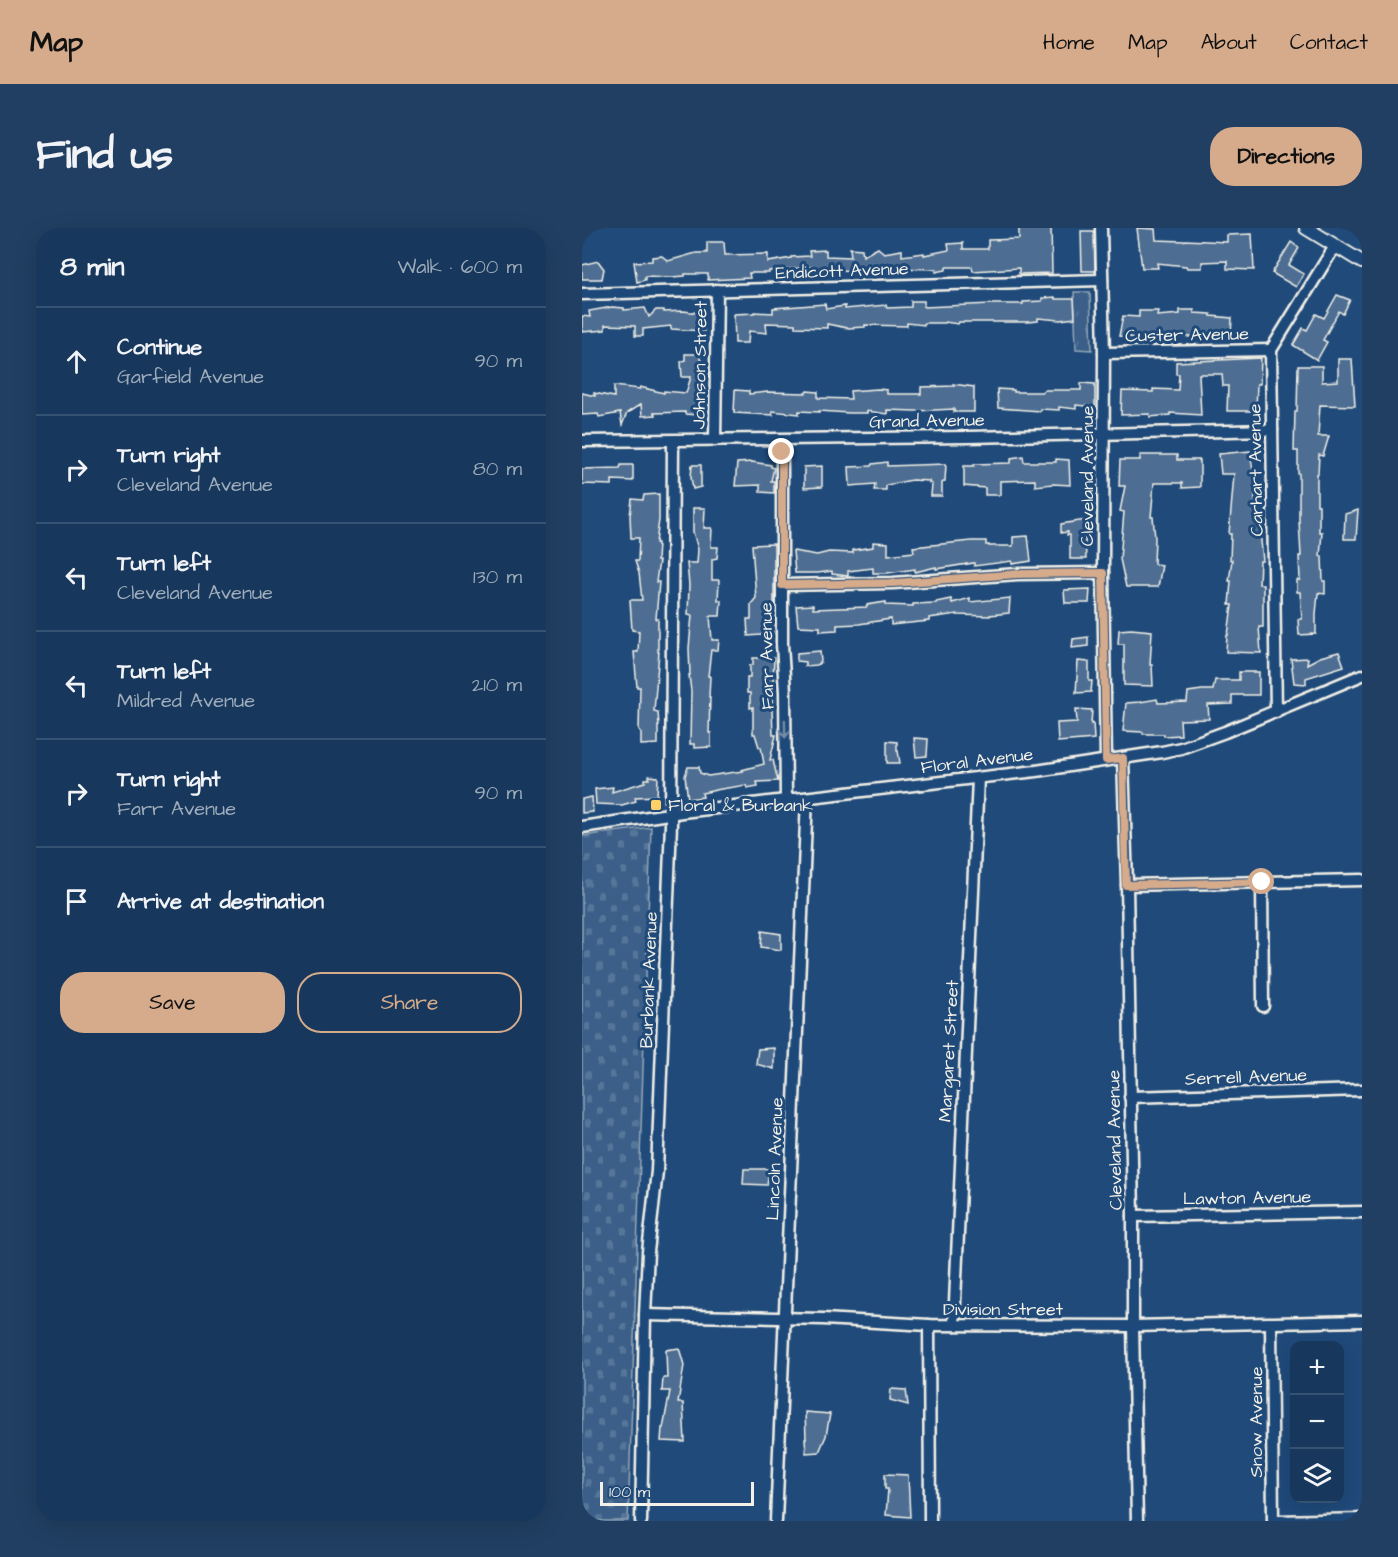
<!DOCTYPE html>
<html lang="en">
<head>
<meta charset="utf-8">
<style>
  :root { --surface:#17385c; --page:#203f62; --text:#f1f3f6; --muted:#9eacbb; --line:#365272; --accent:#d6ab8b }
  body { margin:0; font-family:"Architects Daughter",sans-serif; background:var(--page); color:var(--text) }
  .controls { position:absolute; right:18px; bottom:18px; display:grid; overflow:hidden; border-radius:12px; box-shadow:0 6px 24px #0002 }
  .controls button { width:54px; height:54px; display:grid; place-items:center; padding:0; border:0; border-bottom:2px solid var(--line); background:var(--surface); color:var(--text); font:30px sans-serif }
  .scale { position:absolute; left:18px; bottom:15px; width:154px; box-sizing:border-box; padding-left:6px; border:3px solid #f4f1e8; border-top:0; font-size:16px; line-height:21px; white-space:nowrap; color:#f4f1e8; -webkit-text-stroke:4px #1f4a7a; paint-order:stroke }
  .stop { position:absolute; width:18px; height:18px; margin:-14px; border:4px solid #d6ab8b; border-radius:50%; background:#fff }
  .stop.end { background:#d6ab8b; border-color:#fff; box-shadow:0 2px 6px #0008 }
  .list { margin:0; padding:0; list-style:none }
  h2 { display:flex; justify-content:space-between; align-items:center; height:78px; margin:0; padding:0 24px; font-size:26px }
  h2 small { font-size:20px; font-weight:400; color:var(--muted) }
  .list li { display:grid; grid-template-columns:39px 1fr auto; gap:18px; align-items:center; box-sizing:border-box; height:108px; padding:0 24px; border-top:2px solid var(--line) }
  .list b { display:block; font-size:22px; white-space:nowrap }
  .list p { margin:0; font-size:20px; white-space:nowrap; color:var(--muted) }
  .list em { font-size:20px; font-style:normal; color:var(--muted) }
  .actions { display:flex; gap:12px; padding:18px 24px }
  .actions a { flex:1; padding:14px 0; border:2px solid var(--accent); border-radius:24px; text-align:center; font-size:21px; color:var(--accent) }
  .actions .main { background:var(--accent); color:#111 }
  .icon { flex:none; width:33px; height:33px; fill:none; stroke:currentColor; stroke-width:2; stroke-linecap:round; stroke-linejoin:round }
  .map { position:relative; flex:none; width:780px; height:1293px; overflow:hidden; border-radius:24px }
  header { display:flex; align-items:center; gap:36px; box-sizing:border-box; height:84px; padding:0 30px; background:var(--accent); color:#111 }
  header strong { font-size:28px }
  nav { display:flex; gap:33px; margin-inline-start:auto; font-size:21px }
  .intro { display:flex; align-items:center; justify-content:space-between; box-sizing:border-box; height:144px; padding:0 36px }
  h1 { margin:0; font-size:42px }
  .button { padding:15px 27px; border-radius:24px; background:var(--accent); color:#111; font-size:21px; font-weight:700 }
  main { display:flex; gap:36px; padding:0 36px }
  aside { flex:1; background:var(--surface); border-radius:24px; box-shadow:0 6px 24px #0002 }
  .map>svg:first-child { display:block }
</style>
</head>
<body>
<header>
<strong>Map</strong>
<nav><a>Home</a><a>Map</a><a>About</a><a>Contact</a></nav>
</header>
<div class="intro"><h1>Find us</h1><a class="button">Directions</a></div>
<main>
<aside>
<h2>8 min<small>Walk · 600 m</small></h2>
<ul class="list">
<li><svg class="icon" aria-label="ahead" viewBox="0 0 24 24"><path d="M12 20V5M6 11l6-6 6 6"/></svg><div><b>Continue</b><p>Garfield Avenue</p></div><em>90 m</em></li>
<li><svg class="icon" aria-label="right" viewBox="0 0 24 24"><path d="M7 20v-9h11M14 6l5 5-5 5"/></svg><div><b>Turn right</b><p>Cleveland Avenue</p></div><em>80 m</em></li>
<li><svg class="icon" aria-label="left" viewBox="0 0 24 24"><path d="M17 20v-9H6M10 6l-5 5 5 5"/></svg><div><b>Turn left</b><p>Cleveland Avenue</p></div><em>130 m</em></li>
<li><svg class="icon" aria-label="left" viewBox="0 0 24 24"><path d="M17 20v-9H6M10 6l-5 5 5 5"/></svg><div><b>Turn left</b><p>Mildred Avenue</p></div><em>210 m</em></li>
<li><svg class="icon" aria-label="right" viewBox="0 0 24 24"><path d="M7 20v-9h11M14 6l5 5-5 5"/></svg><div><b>Turn right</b><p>Farr Avenue</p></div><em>90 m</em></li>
<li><svg class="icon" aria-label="arrive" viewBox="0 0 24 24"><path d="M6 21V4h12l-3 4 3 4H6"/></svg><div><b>Arrive at destination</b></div></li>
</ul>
<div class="actions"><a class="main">Save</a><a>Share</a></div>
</aside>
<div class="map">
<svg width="780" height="1293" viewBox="0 0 780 1293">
  <defs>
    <pattern id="grass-tufts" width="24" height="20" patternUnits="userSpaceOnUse" patternTransform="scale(1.5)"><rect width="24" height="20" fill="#3a5f88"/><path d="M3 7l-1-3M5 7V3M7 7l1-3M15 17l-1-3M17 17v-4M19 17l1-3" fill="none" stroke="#577699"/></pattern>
    <pattern id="cemetery-stones" width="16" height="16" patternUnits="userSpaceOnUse" patternTransform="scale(1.5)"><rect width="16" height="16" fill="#3a5f88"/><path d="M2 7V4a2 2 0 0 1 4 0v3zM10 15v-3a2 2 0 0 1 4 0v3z" fill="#577699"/></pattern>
  </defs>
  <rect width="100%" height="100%" fill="#1f4a7a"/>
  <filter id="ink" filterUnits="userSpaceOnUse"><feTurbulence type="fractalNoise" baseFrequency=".0167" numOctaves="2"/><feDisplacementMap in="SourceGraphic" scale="12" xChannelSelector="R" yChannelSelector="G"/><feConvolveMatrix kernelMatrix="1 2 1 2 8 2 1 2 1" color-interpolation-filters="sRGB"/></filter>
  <g filter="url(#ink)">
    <!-- grass -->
    <polygon fill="url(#grass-tufts)" stroke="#97a8b8" stroke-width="1.5" points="492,64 508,64 510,122 494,121"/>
    <!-- cemetery -->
    <polygon fill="url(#cemetery-stones)" stroke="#97a8b8" stroke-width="1.5" points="69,599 46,1293 0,1293 0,608"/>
    <!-- building -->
    <g fill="#4d6e92" stroke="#f4f1e8" stroke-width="1.5">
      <polygon points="437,0 469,0 470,45 437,46 437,40 391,43 390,39 364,39 364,42 354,44 355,41 303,40 281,41 282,43 253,42 253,41 231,44 230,39 187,43 187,45 167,45 168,50 126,52 126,46 103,46 103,48 89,49 63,48 63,52 55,54 52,34 70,33 70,29 80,28 86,33 114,25 125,25 125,14 142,14 143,27 186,26 186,34 209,30 209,29 228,28 227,23 244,22 244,28 269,29 268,20 280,21 281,28 296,20 302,25 320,22 320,28 342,25 342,27 367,22 366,16 381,15 381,21 406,21 406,12 437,11"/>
      <polygon points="555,0 573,1 574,12 602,13 603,12 645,14 645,7 670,6 672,42 645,41 645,33 620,34 620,40 605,40 604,38 575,35 576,40 560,40"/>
      <polygon points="499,3 512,3 513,43 500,43"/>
      <polygon points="709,14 717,20 707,37 722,46 714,59 690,45"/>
      <polygon points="16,33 22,41 20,51 0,51 0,37"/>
      <polygon points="755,67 768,72 761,86 757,83 741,112 745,114 735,132 711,117 721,100 725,102 734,86 742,90"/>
      <polygon points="473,69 473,71 492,71 493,90 478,92 456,90 456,93 445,94 377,94 376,96 363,94 363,95 342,95 342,97 325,95 325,98 283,97 283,99 265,100 245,96 245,100 213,99 213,96 184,95 185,105 167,103 166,115 153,115 152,86 172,85 172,84 191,85 191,80 243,76 244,81 263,78 263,81 304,77 305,80 329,79 329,73 342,73 342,79 410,76 441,76 441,74 460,73 460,70"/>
      <polygon points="30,79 42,80 42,82 63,80 67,89 74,82 82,82 82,84 101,83 117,85 117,93 122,93 122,103 89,101 89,98 61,101 61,108 53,108 53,98 23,97 23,102 0,104 0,88 8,89 7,83"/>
      <polygon points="598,82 612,82 612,85 629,86 629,88 650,90 649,109 612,107 612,109 572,108 572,112 556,113 557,110 537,108 541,88 557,89 557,83 576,83 575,88 598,86"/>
      <polygon points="103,126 118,126 118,131 122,136 121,150 116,150 119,184 116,187 103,186 103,184 72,185 73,187 60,188 59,176 45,185 40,197 38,185 17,189 16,186 0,187 0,165 13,168 12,165 32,169 32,158 58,161 58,159 82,165 82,163 104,165 109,149 100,149 99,134 103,132"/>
      <polygon points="679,130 678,156 675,156 674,183 645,183 646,158 641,158 640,146 617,146 619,187 588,185 588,187 568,189 568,186 539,187 540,163 571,164 571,161 596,162 597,146 594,146 594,134"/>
      <polygon points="756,131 770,131 773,178 738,177 736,208 747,208 741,228 737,227 736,246 735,246 735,277 737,277 737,304 740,304 738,328 740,328 741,353 743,353 743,366 736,365 734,386 734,406 717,407 716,391 720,391 718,364 715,364 715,352 718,352 717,328 719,328 717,293 717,245 716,245 716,223 712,223 713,183 715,183 716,138 740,138 740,154 756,153"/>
      <polygon points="499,155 513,156 513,179 494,177 494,181 477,179 477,182 458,181 458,183 416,180 415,161 432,162 432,164 461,164 462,162 499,162"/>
      <polygon points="371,156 392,159 392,184 372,184 372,181 333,183 305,182 305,186 285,183 285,185 267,185 237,183 237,184 217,183 217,186 190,183 191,187 152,185 153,162 167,163 167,166 186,164 224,165 225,163 236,164 236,170 269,171 268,163 296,161 305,162 305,166 339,166 339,159 372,158"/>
      <polygon points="668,223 673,256 673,285 679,285 679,313 681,333 678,333 677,356 681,356 681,399 677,399 679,425 644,424 645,407 646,407 650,377 647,377 649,353 647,353 650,332 648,332 649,306 647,306 652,246 639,246 637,226"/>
      <polygon points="558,227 595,227 595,232 618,232 618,259 600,260 600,255 572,255 569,289 571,289 573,310 572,336 580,337 576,359 544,359 538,331 542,284 538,283 543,258 537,258 538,232 558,232"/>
      <polygon points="441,228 442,234 474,234 474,231 487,232 488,257 471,256 453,258 453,252 418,253 418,267 403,267 403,260 382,258 382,238 392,238 392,236 429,235 429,230"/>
      <polygon points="170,234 189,237 189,239 192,240 189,253 192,253 192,265 178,264 178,257 153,258 155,235"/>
      <polygon points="305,234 305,238 364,236 363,253 360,255 360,268 349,268 350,256 347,255 347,253 330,252 304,257 304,262 292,262 293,256 268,258 267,239 289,238 290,236"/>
      <polygon points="39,237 51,237 51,253 30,252 30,257 0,256 0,241 38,240"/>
      <polygon points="110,237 119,237 119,259 111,261 109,249"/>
      <polygon points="240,238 240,259 222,260 222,239"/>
      <polygon points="77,266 77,292 74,315 76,315 75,333 77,333 74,354 77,354 74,391 76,391 76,424 77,424 72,483 76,484 77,498 76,498 76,516 59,517 59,505 57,501 58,459 55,459 52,424 56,424 57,403 50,402 48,372 60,372 57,345 53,333 56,333 57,310 49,310 48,288 50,271 61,272 62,267"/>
      <polygon points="111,280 123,280 122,300 130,300 129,319 136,319 135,330 130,331 130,352 137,352 136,372 139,372 138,388 128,388 130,412 137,412 136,422 129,422 126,448 128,448 127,469 128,469 127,505 129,505 129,519 112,520 112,516 108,516 109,463 107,447 108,447 107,420 110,387 106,386 107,357 105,335 115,335 116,321 111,304"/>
      <polygon points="776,282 774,311 762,311 763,286"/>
      <polygon points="504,292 505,306 503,306 504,331 488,331 488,307 485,307 486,304 479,305 479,296"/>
      <polygon points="446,308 449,333 430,336 430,333 392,338 392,335 354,341 354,339 333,344 333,341 305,345 291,345 291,340 266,343 266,348 250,346 250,343 236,345 213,345 211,323 235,327 247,324 271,325 271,322 291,319 291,314 306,315 306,327 332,324 331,319 389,313 404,313 404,317 407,317 407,318 431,318 431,309"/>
      <polygon points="192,316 192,373 191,388 188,388 191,406 166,408 165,391 169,391 169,376 174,370 170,317"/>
      <polygon points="508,361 507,375 483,375 482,362"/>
      <polygon points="388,370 388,374 428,370 427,385 408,387 408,388 375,387 375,386 347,390 347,393 309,397 309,391 277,396 255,397 255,402 238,403 238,399 216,398 214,378 231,377 231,381 285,379 285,377 304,374 304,377 331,378 331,376 354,375 354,374 369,371 370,375"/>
      <polygon points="549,401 570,403 568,437 570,437 571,458 542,457 542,416 536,416 537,402"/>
      <polygon points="506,409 506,418 490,420 491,411"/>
      <polygon points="238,423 239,434 235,437 223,438 223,434 215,433 215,425"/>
      <polygon points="757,424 762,438 724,450 724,456 712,455 709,431 726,430 725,436 738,429"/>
      <polygon points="171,430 192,430 190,482 191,507 194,507 188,532 191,532 196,553 175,554 176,558 165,560 164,557 139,561 120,565 121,569 106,571 103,548 106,539 117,539 118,545 126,548 161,543 160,542 182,536 179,519 177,519 173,506 171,506 171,479 168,480 168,465 165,465 165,449 168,449 168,437 171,437"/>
      <polygon points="496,433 507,434 507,453 510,453 509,464 494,465"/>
      <polygon points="657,444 677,444 677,467 650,467 650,476 626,477 627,491 598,492 599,507 582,508 582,506 561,506 561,504 541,503 544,475 558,474 575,471 576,475 605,474 606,464 620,462 631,462 633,452 657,452"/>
      <polygon points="494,481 510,482 509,496 511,495 512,511 476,514 475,495 495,494"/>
      <polygon points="332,510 346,511 345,528 334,529"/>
      <polygon points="305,513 315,514 315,523 316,523 318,535 305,535"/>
      <polygon points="67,548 76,549 75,568 53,569 54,573 40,577 14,576 13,561 31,559 30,564 63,554 63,551 67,551"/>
      <polygon points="10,569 11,584 0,585 0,571"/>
      <polygon points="180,703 199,706 199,722 179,719"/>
      <polygon points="192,820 192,841 174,836 176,821"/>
      <polygon points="162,941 187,941 185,957 161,956"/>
      <polygon points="97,1120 102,1137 96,1175 101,1175 103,1214 79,1213 80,1200 81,1200 88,1163 80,1163 81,1150 85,1150 84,1122"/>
      <polygon points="309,1161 324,1162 326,1177 308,1172"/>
      <polygon points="223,1184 248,1186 244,1208 237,1224 224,1225 223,1211 224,1211"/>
      <polygon points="303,1246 326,1247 328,1289 304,1287 306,1261 303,1261"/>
    </g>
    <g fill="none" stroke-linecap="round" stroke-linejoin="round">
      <defs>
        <g id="minor">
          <polyline points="519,0 522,125 521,345 524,532"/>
          <polyline points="0,66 520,52"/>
          <polyline points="522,125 689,122"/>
          <polyline points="133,212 135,62"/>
          <polyline points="200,212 200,416 203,464 204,572"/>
          <polyline points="0,213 387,209 690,202"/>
          <polyline points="200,357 311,355 436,346 521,345"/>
          <polyline points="694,484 689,122 753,18"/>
          <polyline points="541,530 545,657 551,988 551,1098 555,1293"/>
          <polyline points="0,599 100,584 454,543 580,524 599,520 643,504 780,447"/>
          <polyline points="680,654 681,778"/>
          <polyline points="545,657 780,652"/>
          <polyline points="548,869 780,862"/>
          <polyline points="551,988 780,984"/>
          <polyline points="63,1087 241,1091 347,1097 551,1098 780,1093"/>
          <polyline points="689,1096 691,1293"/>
          <polyline points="347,1097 348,1293"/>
          <polyline points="372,1097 396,550"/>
          <polyline points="59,1293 63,1087 66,1024 75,943 89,596 91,213"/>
          <polyline points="194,1293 225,570"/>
          <polyline points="696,1293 780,1291"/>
        </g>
        <polyline id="major" points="724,0 780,34"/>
      </defs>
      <!-- minor casing -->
      <use href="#minor" stroke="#f4f1e8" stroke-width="15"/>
      <!-- major casing -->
      <use href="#major" stroke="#f4f1e8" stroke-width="16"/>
      <!-- minor -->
      <use href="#minor" stroke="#1f4a7a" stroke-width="10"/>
      <!-- major -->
      <use href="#major" stroke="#1f4a7a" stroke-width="12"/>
    </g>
    <!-- one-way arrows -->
    <defs><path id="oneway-shaft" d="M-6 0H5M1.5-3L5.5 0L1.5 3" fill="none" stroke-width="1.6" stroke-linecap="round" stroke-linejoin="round" transform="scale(1.5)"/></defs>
    <use stroke="#748da6" href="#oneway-shaft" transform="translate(203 501) rotate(89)"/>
  </g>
  <g fill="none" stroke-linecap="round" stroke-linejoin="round" filter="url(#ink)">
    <!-- route -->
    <polyline stroke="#d6ab8b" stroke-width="8" points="200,224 200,357 312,355 436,346 521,345 524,532 541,530 544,657 680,654"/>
  </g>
  <!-- markers -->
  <rect fill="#ffd166" stroke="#1f4a7a" stroke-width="2" x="68" y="571" width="12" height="12" rx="3"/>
  <g text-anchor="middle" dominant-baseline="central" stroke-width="6" stroke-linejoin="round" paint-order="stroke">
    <!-- street labels -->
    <g font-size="18" fill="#f4f1e8" stroke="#1f4a7a">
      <text transform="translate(260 43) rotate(-2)">Endicott Avenue</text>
      <text transform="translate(605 107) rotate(-1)">Custer Avenue</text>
      <text transform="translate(118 137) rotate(-89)">Johnson Street</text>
      <text transform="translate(345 193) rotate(-1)">Grand Avenue</text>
      <text transform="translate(674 242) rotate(-91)">Carhart Avenue</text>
      <text transform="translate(505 248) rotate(-90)">Cleveland Avenue</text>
      <text transform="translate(185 428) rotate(-91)">Farr Avenue</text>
      <text transform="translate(395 533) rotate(-7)">Floral Avenue</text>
      <text transform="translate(67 752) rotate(-88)">Burbank Avenue</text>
      <text transform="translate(367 823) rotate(-87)">Margaret Street</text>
      <text transform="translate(664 849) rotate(-2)">Serrell Avenue</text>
      <text transform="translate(533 912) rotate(-91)">Cleveland Avenue</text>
      <text transform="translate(193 931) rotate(-88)">Lincoln Avenue</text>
      <text transform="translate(665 970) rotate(-1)">Lawton Avenue</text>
      <text x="421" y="1081">Division Street</text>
      <text transform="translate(674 1194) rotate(-90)">Snow Avenue</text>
    </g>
    <!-- poi labels -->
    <g font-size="18" fill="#f4f1e8" stroke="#1f4a7a" text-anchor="start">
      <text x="86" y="577">Floral &amp; Burbank</text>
    </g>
  </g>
</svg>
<div class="controls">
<button>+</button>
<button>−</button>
<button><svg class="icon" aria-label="layers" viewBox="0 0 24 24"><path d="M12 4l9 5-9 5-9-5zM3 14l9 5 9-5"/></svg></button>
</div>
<div class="scale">100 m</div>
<div class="stop" style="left:680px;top:654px"></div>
<div class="stop end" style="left:200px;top:224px"></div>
</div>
</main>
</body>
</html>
